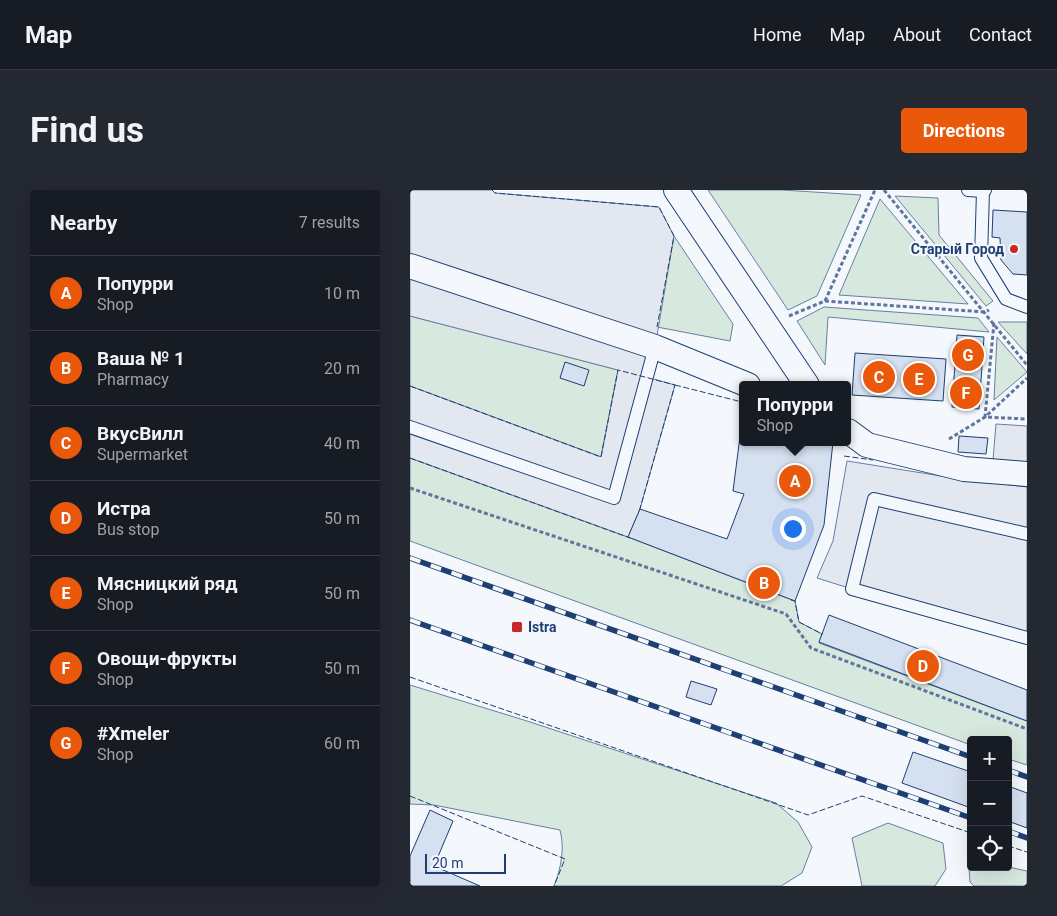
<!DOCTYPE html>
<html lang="en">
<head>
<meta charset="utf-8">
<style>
  :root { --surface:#171b24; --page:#242831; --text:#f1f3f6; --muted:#9ea1a6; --line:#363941; --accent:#ea580c }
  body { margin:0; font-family:Roboto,sans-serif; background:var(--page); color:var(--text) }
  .controls { position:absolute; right:15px; bottom:15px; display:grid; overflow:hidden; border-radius:5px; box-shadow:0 5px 20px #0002 }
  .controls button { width:45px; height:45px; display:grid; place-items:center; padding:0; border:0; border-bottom:1px solid var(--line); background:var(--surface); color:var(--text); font:25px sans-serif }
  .scale { position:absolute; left:15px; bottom:12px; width:81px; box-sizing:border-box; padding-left:5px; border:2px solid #1d3f73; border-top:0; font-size:14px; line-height:18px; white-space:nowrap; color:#1d3f73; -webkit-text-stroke:4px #f4f7fb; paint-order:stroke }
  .you { position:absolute; left:382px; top:338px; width:18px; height:18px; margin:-12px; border:4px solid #fff; border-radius:50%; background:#1a73e8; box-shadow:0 0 0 8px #1a73e833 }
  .badge { display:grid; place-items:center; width:32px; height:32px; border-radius:50%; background:var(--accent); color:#fff; font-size:16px; font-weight:700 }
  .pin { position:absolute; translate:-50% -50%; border:2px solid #fff; box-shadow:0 1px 5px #0006 }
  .popup { position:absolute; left:329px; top:191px; width:112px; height:65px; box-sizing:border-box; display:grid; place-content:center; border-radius:5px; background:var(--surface); filter:drop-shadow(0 1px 4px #0005); font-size:16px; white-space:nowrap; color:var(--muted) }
  .popup b { font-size:19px; color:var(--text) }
  .popup::after { content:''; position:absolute; left:50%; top:100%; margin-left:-10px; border:10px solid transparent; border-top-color:var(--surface) }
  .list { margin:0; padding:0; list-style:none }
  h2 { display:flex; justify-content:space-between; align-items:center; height:65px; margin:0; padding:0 20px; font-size:21px }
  h2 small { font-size:16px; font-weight:400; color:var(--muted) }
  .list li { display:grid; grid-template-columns:32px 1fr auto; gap:15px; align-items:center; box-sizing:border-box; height:75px; padding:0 20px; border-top:1px solid var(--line) }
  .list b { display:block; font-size:19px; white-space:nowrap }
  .list p { margin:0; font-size:16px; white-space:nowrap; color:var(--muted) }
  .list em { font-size:16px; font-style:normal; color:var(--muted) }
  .icon { flex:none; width:28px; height:28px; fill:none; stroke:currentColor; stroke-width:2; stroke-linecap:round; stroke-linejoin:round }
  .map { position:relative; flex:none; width:617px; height:696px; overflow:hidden; border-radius:5px }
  header { display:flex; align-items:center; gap:30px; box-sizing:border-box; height:70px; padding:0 25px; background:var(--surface); border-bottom:1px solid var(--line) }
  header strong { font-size:24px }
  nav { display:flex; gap:28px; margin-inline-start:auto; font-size:18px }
  .intro { display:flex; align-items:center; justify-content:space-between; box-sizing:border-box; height:120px; padding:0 30px }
  h1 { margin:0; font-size:35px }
  .button { padding:12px 22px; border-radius:5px; background:var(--accent); color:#fff; font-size:18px; font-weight:700 }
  main { display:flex; gap:30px; padding:0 30px }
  aside { flex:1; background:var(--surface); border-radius:5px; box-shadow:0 5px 20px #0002 }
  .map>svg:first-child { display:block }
</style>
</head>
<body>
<header>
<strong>Map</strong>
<nav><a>Home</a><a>Map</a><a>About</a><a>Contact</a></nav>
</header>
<div class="intro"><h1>Find us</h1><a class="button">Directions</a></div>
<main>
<aside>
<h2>Nearby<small>7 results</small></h2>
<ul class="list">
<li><span class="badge">A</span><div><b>Попурри</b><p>Shop</p></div><em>10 m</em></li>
<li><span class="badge">B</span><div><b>Ваша № 1</b><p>Pharmacy</p></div><em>20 m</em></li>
<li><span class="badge">C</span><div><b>ВкусВилл</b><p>Supermarket</p></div><em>40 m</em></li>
<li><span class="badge">D</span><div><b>Истра</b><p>Bus stop</p></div><em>50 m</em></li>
<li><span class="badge">E</span><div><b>Мясницкий ряд</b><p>Shop</p></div><em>50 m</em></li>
<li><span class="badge">F</span><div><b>Овощи-фрукты</b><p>Shop</p></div><em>50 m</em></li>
<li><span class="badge">G</span><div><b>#Xmeler</b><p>Shop</p></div><em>60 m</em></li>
</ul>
</aside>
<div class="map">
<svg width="617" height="696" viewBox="0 0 617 696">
  <rect width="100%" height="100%" fill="#f4f7fb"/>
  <!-- green -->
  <g fill="#d7e8df" stroke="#687fa3">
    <polygon points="298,0 372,0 451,5 407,106 378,120"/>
    <polygon points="485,6 528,8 529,45 583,111 576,116"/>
    <polygon points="470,9 558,114 429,105"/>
    <polygon points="264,46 323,134 320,151 247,137"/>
    <polygon points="414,117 568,128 579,142 418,127 415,175 387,131"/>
    <polygon points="0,126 208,180 191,267 0,196"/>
    <polygon points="588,132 617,132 617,164"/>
    <polygon points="587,147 617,182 584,210"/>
    <polygon points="0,268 218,347 385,411 389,432 412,444 409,453 617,531 617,575 598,569 598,550 561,550 561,555 0,351"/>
    <path d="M0,495L117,531L366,613L388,632L402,657L392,683L371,696H144C151,678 155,659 150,640L24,615L0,614Z"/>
    <polygon points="478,633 533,653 536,679 525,696 452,696 442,648"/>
    <polygon points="561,677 598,677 617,681 617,696 564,696 560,692 559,678"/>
  </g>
  <!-- parking -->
  <g fill="#e3e8f0" stroke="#687fa3">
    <polygon points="0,0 82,0 85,3 249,17 264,46 245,157 236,187 265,195 230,319 218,347 0,268 0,196 191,267 208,180 0,126"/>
    <polygon points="586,234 617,236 617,284 582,282"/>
    <polygon points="437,271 550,289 617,297 617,448 442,399 407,388 423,351"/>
  </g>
  <!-- building -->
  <g fill="#d5e0f0" stroke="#1d3f73">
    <polygon points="583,20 617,22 617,85 603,84 591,70 590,48 582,47"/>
    <polygon points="547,145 574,147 569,219 542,217"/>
    <polygon points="445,163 536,169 533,211 442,205"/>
    <polygon points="155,172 179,180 174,196 150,188"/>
    <polygon points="332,231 332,252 423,252 414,335 385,411 218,347 230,319 317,349 334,304 323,301"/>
    <polygon points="549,246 578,248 576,264 548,262"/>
    <polygon points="419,425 617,500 617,531 409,452"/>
    <polygon points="281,491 307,499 301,515 276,507"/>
    <polygon points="503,562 561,582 561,618 492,593"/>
    <polygon points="598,596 617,603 617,638 598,631"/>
    <polygon points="20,620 43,631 24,676 70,696 0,696 0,666"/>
  </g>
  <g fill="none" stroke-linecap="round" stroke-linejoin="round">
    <defs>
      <g id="lane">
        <polyline points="558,0 573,1 575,0"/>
        <polyline points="573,1 571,68 596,109 617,117"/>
        <polyline points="0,237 204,308 245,157"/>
        <polyline points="617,344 464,309 442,399 617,448"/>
      </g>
      <g id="street">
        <polyline points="266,0 397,195"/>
        <polyline points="0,76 245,157 338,195"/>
        <polyline points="438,241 457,255 554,279 617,284"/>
      </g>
    </defs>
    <!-- lane casing -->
    <use href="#lane" stroke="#1d3f73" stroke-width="14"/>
    <!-- street casing -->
    <use href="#street" stroke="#1d3f73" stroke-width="26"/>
    <!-- path -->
    <g stroke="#5e769c" stroke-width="3" stroke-dasharray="4 2.5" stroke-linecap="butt">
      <polyline points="474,0 617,175"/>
      <polyline points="415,111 465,0"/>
      <polyline points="379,126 415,111 575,122 579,120"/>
      <polyline points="584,133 575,227 617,229"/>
      <polyline points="539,249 575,227 617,188"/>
      <polyline points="0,298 376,424 401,458 617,539"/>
    </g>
    <!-- lane -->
    <use href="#lane" stroke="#f4f7fb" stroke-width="12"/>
    <!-- street -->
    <use href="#street" stroke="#f4f7fb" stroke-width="24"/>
    <defs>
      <g id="rail">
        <polyline points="0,368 561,567"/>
        <polyline points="0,430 561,628"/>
        <polyline points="598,580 617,587"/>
        <polyline points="598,641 617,648"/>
      </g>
    </defs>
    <!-- rail casing -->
    <use href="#rail" stroke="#1d3f73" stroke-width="5.5"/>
    <!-- rail -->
    <use href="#rail" stroke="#f4f7fb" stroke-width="4" stroke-dasharray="11" stroke-linecap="butt"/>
    <!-- fence -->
    <g stroke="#1d3f73" stroke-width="1" stroke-dasharray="6 2.5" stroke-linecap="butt">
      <polyline points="82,0 85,3 249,17 264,46 247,137"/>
      <polyline points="265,195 332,212"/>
      <polyline points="0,196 191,267 208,180 265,195 229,322"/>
      <polyline points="434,266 463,270"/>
      <polyline points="0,268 220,348"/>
      <polyline points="381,410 385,411 389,432 412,444 412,445"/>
      <polyline points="0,487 398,625 452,606 561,643"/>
      <polyline points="0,606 155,669 144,696"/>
      <polyline points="598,656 617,662"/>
    </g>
  </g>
  <!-- markers -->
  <g fill="#c62828" stroke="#f4f7fb" stroke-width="2">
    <circle cx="604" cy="59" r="5"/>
    <rect x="101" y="431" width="12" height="12" rx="2.5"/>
  </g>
  <g text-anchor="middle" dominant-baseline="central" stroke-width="4" stroke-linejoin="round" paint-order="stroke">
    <!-- poi labels -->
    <g font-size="14" font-weight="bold" fill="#1d3f73" stroke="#f4f7fb" text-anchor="end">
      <text x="594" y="59">Старый Город</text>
      <text x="118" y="437" text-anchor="start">Istra</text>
    </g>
  </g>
</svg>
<div class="controls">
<button>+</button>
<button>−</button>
<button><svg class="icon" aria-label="locate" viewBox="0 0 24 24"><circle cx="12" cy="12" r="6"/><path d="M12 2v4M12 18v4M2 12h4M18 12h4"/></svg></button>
</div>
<div class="scale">20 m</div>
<div class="you"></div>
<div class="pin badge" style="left:385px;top:291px">A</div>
<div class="popup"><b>Попурри</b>Shop</div>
<div class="pin badge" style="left:354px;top:393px">B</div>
<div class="pin badge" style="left:469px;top:187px">C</div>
<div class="pin badge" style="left:513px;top:476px">D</div>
<div class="pin badge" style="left:509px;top:189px">E</div>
<div class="pin badge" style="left:556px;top:203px">F</div>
<div class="pin badge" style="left:558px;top:165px">G</div>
</div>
</main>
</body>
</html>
